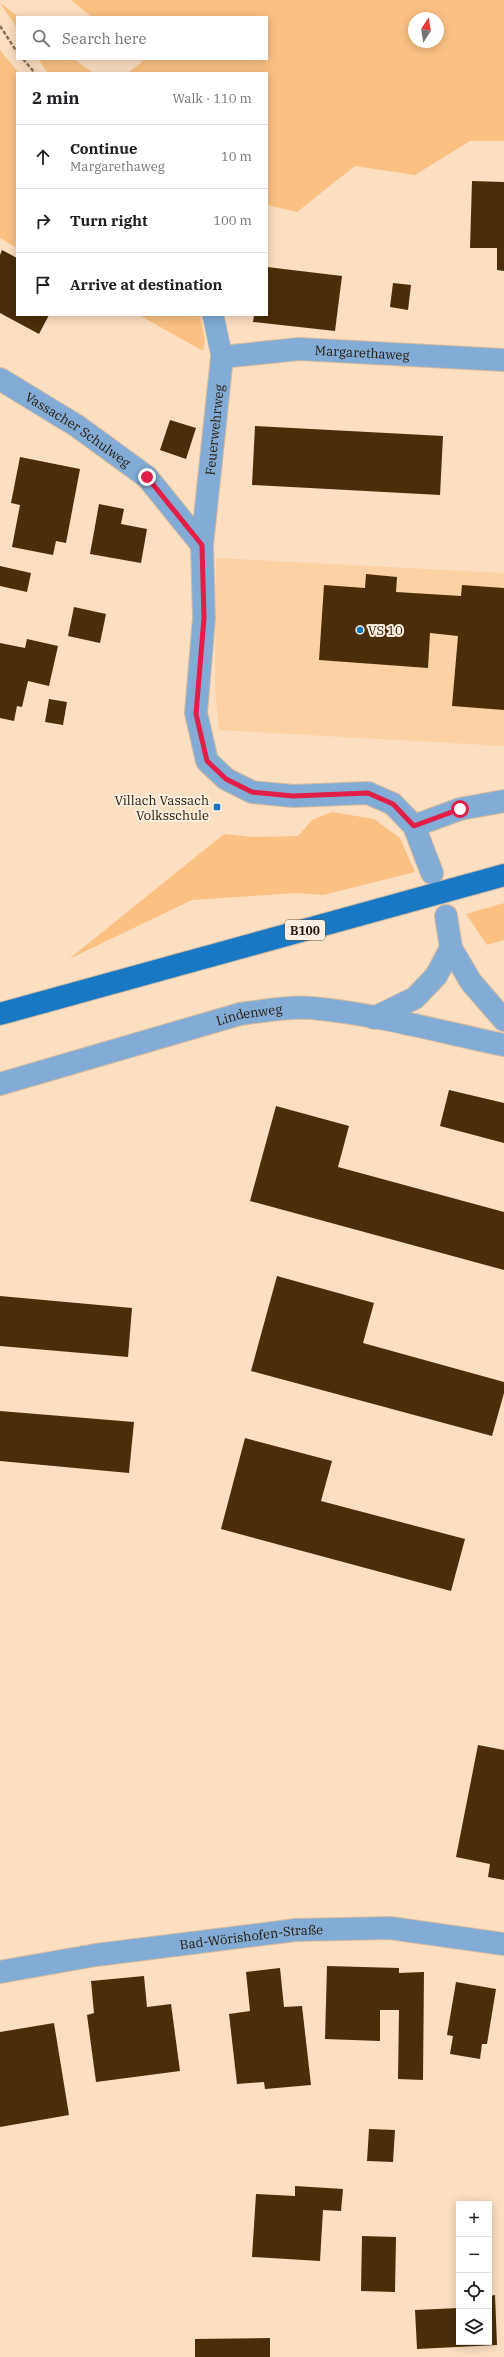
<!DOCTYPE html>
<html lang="en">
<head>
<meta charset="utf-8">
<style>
  :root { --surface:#fff; --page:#f2f2f2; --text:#202124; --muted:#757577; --line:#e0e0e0 }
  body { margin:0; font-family:"IBM Plex Serif",serif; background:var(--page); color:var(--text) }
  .controls { position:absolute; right:12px; bottom:12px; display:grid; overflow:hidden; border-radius:0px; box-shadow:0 2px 10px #0003 }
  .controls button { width:36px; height:36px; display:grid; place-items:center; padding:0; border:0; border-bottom:1px solid var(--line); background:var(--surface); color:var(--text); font:20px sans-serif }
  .compass { position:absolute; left:408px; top:12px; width:36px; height:36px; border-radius:50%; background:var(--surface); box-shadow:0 2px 10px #0003; rotate:12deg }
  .stop { position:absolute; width:12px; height:12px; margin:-9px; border:3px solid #e11d48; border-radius:50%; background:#fff }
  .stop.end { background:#e11d48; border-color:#fff; box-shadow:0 1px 4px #0008 }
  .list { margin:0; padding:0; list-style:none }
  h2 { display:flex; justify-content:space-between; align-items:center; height:52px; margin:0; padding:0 16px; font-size:17px }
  h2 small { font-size:13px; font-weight:400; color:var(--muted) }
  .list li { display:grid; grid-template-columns:26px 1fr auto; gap:12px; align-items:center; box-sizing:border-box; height:64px; padding:0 16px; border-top:1px solid var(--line) }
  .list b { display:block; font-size:15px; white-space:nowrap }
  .list p { margin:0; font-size:13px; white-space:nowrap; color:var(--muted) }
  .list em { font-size:13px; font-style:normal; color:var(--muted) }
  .icon { flex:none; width:22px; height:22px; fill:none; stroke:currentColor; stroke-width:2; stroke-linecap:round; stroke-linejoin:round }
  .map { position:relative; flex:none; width:504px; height:2357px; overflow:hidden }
  .search { position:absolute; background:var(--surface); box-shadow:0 2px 10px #0003; left:16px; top:16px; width:252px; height:44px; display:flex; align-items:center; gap:10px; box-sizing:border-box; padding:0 14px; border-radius:0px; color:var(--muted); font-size:15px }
  .panel { position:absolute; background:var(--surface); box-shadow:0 2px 10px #0003; left:16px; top:72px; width:252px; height:244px; border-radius:0px }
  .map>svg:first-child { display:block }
</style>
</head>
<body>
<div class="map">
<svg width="504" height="2357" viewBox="0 0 504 2357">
  <rect width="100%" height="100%" fill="#fcdec0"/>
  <!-- built -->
  <polygon fill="#fcd2a5" points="216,558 504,573 504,746 219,730 215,687"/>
  <!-- green -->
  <g fill="#fac183" fill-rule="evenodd">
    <path d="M71,0H504V141H470L415,175L355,166L297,212L267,205V73H128L143,61L142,59H267V17H92ZM414,18H438V42H414Z"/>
    <polygon points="0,3 19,17 17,17 17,28"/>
    <polygon points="0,50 19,73 17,248 0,238"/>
    <polygon points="38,59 74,59 93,73 48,73"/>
    <polygon points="139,315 200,315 205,340 203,351"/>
    <polygon points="332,812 374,819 400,838 415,872 323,895 296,893 192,900 69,959 224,834 252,837 298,836 312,820"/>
    <polygon points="504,903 504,940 487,945 466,914"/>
  </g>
  <!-- building -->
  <g fill="#4b2e09">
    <polygon points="472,181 504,182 504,271 497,270 497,248 470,248"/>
    <polygon points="2,250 17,258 17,315 49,315 39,334 0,313 0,255"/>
    <polygon points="267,267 342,276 335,331 253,322 254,315 267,315"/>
    <polygon points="393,283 411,285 408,310 390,307"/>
    <polygon points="170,420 196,428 186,459 160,450"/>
    <polygon points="255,426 443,436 440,495 252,485"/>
    <polygon points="20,457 80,469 66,543 56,541 53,555 12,547 20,505 11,503"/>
    <polygon points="99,504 124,509 121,524 147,529 141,563 90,554"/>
    <polygon points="0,566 31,573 27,592 0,586"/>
    <polygon points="366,574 397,577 396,592 461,596 462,585 504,588 504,710 452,706 458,636 430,633 428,668 319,660 324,585 365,588"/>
    <polygon points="74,607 106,614 100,643 68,636"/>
    <polygon points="27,639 58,646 49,686 28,681 22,707 17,706 14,721 0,718 0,643 25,648"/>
    <polygon points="49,699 67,702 63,725 45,722"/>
    <polygon points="449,1090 504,1103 504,1143 440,1126"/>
    <polygon points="276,1106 349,1126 338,1167 504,1212 504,1270 250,1201"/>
    <polygon points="277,1276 374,1303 363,1343 504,1382 504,1393 492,1436 251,1371"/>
    <polygon points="0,1296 132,1308 128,1357 0,1346"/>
    <polygon points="0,1411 134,1422 129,1473 0,1461"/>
    <polygon points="245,1438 332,1461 321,1501 465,1539 451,1591 221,1529"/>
    <polygon points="478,1745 504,1750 504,1880 488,1877 490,1864 456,1857"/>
    <polygon points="327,1966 399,1968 399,1973 424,1972 423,2080 398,2079 399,2010 380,2010 380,2041 325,2039"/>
    <polygon points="280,1968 284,2007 302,2006 311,2085 265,2089 264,2082 237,2084 229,2014 250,2011 246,1972"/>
    <polygon points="144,1976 147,2007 171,2004 180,2071 96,2082 87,2015 94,2013 91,1981"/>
    <polygon points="456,1982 496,1989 487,2044 482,2044 480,2059 450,2054 453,2036 447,2035"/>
    <polygon points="54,2023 69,2115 0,2127 0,2032"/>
    <polygon points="369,2129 395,2130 393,2162 367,2161"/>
    <polygon points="295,2186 343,2189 341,2211 323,2210 320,2261 252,2257 256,2194 295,2196"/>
    <polygon points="362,2236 396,2237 395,2292 361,2291"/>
    <polygon points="495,2295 497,2345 417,2349 415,2310 459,2308 459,2342 489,2342 489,2296"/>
    <polygon points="270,2338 270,2357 195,2357 195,2339"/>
  </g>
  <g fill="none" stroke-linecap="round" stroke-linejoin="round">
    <defs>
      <polyline id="service" points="213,315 222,357"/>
      <g id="minor">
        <path id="s1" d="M0,379L77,426L147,477L202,545"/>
        <polyline points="414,826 460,809 504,801"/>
        <path id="s2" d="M432,873L414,826L393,804L368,793L293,796L252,792L226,779L207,761L196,713L204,618L202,545L222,357L299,349L504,360"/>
        <polyline points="446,916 451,948 471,982 504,1020"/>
        <polyline points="374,1018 415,998 436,976 451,948"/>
        <path id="s3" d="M0,1084L240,1014C263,1011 289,1006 312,1008C377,1014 441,1032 504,1045"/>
        <path id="s4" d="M0,1972L96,1955L296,1930L390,1928L504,1944"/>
      </g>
      <polyline id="primary" points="0,1014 504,875"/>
    </defs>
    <!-- service casing -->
    <use href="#service" stroke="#d5ba9f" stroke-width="22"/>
    <!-- minor casing -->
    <use href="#minor" stroke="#d5ba9f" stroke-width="24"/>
    <!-- primary casing -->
    <use href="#primary" stroke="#d5ba9f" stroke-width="24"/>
    <!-- path -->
    <g stroke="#86715c" stroke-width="2.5" stroke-dasharray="4 2" stroke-linecap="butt">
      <polyline points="0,26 17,52"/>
      <polyline points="23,59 35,73"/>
    </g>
    <!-- service -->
    <use href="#service" stroke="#82acd5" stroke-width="21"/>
    <!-- minor -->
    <use href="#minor" stroke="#82acd5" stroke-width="22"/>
    <!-- primary -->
    <use href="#primary" stroke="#1878c3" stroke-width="22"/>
  </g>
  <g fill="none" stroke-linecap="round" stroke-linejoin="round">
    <!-- route -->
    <polyline stroke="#e11d48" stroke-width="5" points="147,477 202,545 204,618 196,714 207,761 226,779 252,792 293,796 368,793 393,804 414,826 460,809"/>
  </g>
  <!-- markers -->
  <g fill="#1176c2" stroke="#fdeedf" stroke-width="1.5">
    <circle cx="360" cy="630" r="4"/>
    <rect x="213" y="803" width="8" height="8" rx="2"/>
  </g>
  <g text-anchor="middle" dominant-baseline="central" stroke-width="4" stroke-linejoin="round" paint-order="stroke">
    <!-- shield labels -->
    <rect fill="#fdeedf" stroke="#665849" stroke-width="1" x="285" y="920" width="40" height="20" rx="3"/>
    <g font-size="12" font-weight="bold" fill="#251809">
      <text x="305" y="930">B100</text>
    </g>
    <!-- street labels -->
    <g font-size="13" fill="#251809" stroke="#fdeedf">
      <text stroke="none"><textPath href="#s2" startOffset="827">Margarethaweg</textPath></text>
      <text stroke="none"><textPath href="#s1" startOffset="93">Vassacher Schulweg</textPath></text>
      <text stroke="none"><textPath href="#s2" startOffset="613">Feuerwehrweg</textPath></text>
      <text stroke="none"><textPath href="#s3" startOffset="259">Lindenweg</textPath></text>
      <text stroke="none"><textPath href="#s4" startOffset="254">Bad-Wörishofen-Straße</textPath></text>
    </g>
    <!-- poi labels -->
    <g font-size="13" fill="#251809" stroke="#fdeedf" text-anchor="start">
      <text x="368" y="630">VS 10</text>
      <text x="209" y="800" text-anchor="end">Villach Vassach<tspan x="209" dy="15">Volksschule</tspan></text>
    </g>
  </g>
</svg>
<div class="controls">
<button>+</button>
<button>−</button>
<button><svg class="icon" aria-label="locate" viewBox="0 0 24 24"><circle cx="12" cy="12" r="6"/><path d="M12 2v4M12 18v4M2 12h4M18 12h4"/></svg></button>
<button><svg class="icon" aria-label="layers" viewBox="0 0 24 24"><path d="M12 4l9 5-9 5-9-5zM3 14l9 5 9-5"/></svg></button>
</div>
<svg class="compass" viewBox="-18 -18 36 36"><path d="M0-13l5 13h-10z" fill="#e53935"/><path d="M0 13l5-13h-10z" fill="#757577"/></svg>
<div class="stop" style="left:460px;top:809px"></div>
<div class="stop end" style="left:147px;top:477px"></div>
<div class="search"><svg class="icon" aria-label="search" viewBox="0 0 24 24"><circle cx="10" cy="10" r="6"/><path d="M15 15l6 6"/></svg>Search here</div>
<section class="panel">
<h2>2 min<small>Walk · 110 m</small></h2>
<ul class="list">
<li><svg class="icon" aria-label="ahead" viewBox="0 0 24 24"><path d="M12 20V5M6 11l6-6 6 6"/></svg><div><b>Continue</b><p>Margarethaweg</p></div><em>10 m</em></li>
<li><svg class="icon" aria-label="right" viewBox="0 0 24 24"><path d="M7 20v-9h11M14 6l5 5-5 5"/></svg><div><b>Turn right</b></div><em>100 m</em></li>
<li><svg class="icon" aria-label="arrive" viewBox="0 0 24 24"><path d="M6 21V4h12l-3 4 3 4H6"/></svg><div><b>Arrive at destination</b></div></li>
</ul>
</section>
</div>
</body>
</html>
